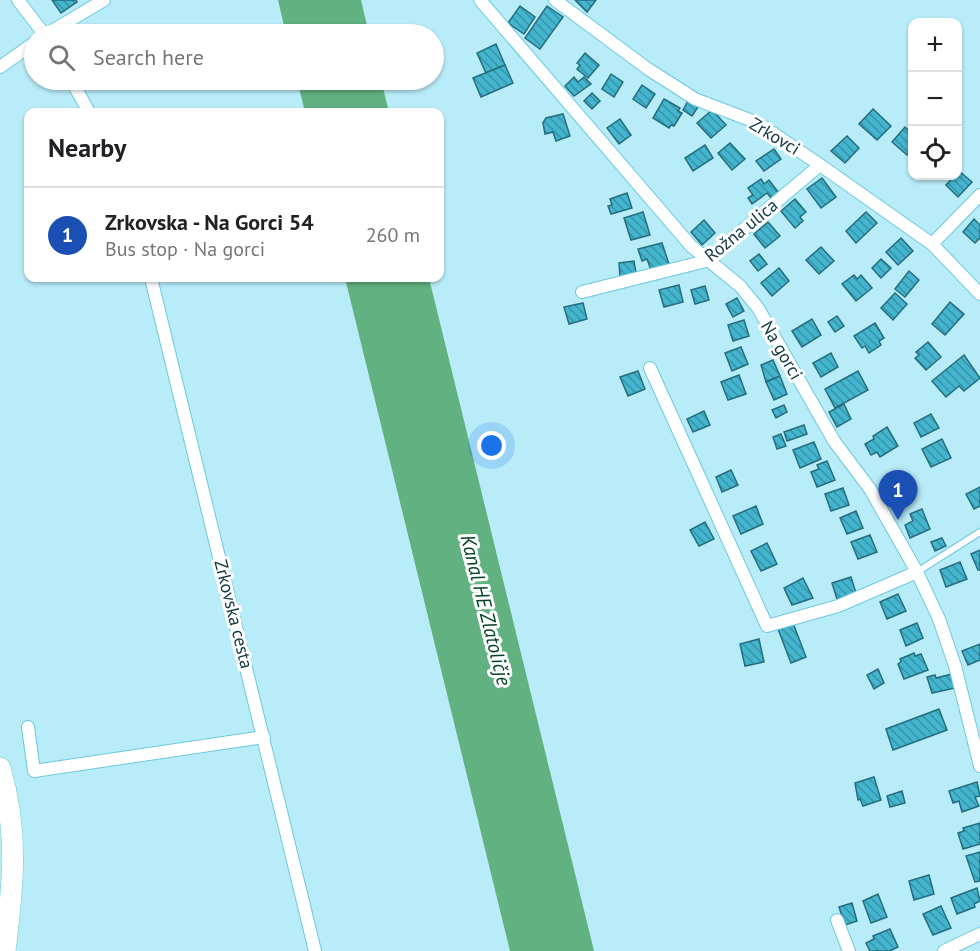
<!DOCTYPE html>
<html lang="en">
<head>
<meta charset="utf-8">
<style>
  :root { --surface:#fff; --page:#f6f6f6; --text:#202124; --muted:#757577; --line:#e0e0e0; --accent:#1a73e8 }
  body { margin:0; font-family:"PT Sans",sans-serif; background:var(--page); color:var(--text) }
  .controls { position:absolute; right:18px; top:18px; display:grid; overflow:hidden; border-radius:12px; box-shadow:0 2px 4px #0004 }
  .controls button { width:54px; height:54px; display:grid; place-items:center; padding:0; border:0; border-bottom:2px solid var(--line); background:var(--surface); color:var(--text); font:30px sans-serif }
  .you { position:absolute; left:492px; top:446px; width:21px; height:21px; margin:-15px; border:4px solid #fff; border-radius:50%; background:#1a73e8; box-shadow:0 0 0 9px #1a73e833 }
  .badge { display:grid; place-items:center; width:39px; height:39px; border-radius:50%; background:var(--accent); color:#fff; font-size:20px; font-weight:700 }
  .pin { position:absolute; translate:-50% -50px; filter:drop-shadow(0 2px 3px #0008) }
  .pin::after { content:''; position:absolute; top:32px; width:21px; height:18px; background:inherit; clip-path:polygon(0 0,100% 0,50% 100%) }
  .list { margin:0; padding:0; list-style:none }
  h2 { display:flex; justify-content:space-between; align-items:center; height:78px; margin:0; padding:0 24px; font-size:26px }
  h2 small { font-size:20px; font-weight:400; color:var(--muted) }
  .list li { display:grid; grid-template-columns:39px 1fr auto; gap:18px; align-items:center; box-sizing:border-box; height:96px; padding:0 24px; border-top:2px solid var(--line) }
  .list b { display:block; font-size:22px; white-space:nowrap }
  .list p { margin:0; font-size:20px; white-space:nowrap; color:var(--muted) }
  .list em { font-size:20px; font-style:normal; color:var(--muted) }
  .icon { flex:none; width:33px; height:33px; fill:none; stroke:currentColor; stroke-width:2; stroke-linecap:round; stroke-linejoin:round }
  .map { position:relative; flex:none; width:980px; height:951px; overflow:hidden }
  .search { position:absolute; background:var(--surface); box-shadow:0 2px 4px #0004; left:24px; top:24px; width:420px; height:66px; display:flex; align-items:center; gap:15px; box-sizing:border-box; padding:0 21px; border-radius:33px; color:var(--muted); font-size:22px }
  .panel { position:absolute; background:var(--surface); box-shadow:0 2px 4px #0004; left:24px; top:108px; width:420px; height:174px; border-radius:12px }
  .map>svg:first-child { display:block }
</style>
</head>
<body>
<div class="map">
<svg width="980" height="951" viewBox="0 0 980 951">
  <defs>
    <pattern id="building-back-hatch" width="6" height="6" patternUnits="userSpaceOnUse" patternTransform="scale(1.5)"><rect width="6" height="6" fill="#44b5ce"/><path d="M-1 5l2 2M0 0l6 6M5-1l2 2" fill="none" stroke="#3794a9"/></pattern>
  </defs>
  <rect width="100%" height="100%" fill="#b9ecf9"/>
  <!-- water -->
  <g fill="#62b180">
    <polygon points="278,0 361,0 369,34 286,34"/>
    <polygon points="297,80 381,80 389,112 305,112"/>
    <polygon points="345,278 429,278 594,951 510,951"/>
  </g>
  <!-- building -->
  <g fill="url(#building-back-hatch)" stroke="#256d7d" stroke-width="1.5">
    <polygon points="52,0 76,0 77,2 61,13"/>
    <polygon points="575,0 596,0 587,12"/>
    <polygon points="520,6 535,17 524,34 508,23"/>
    <polygon points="547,6 563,17 540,49 525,38"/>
    <polygon points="496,44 505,65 486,73 477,53"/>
    <polygon points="585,53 599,65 588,78 577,69 580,65 577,63"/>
    <polygon points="505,65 513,83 481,97 473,78"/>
    <polygon points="611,74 623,82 614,97 602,89"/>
    <polygon points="574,77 578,82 584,77 591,84 574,96 565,86"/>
    <polygon points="642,85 655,94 646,108 633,99"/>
    <polygon points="592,93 600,101 592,109 584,101"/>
    <polygon points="664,99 680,108 678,111 682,113 674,126 671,125 669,128 653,118"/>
    <polygon points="688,101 698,107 692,116 683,110"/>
    <polygon points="873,109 891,126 877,140 859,124"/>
    <polygon points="712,110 726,125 711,138 697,123"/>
    <polygon points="563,114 570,136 556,141 553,132 545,134 543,123 546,118"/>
    <polygon points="620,119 631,135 619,144 607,128"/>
    <polygon points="905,127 912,134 912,149 907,155 892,142"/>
    <polygon points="847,136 859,148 845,163 831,151"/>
    <polygon points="730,143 745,159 732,170 718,153"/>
    <polygon points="705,145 713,158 693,171 685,158"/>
    <polygon points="774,149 781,159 764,171 756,161"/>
    <polygon points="959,171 972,182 958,197 946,185"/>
    <polygon points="822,178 836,197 821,208 807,189"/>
    <polygon points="761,179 764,184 769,180 779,193 771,198 767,193 752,204 748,198 753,195 748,188"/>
    <polygon points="627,193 632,208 611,214 608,206 612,205 610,199"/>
    <polygon points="795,199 806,212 800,217 803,221 795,228 781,211"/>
    <polygon points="643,212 650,235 631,240 624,218"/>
    <polygon points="866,212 877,223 856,243 846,231"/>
    <polygon points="974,219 980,225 980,238 975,243 963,232"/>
    <polygon points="704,220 715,233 702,245 691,232"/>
    <polygon points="768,222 780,236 765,248 754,234"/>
    <polygon points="901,238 913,251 898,265 886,252"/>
    <polygon points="662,243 669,264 651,270 647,259 642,261 638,249"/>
    <polygon points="821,247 834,261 819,274 806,260"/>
    <polygon points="759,254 767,264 758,271 750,261"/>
    <polygon points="881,259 891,268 881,278 872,268"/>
    <polygon points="634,261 636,273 620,276 619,263"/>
    <polygon points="779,268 789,281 772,296 761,283"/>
    <polygon points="909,271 919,280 905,297 895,289"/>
    <polygon points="854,275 857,279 861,275 872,288 856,301 842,284"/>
    <polygon points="679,285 683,302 664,307 659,290"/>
    <polygon points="705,286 709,300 695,304 691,290"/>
    <polygon points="895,293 907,304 893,320 881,308"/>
    <polygon points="737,298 744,311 733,317 726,304"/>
    <polygon points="950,302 964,314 945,335 932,324"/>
    <polygon points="583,303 587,319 569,324 564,307"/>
    <polygon points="837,316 844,326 835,332 828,322"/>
    <polygon points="812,319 821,335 802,347 792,331"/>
    <polygon points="744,320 749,336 733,341 728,325"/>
    <polygon points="875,323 884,338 879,341 881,345 869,353 865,346 862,348 854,336"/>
    <polygon points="928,342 941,357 926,370 915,358 919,355 916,352"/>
    <polygon points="741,347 748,364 732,371 725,353"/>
    <polygon points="831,353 838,367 821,377 813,363"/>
    <polygon points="964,355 980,378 964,391 959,386 946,397 932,381"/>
    <polygon points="773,360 780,376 766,382 761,365"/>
    <polygon points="638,371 645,389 628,396 620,377"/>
    <polygon points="858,371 868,390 835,408 825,389"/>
    <polygon points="739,375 746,394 728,400 721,382"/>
    <polygon points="780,376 787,394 774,400 766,382"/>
    <polygon points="844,404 851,419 837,427 829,412"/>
    <polygon points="784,405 787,412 776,418 772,410"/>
    <polygon points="704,411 710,425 693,432 687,419"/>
    <polygon points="931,414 939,428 921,437 914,423"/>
    <polygon points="804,425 807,434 787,441 784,432"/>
    <polygon points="887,427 898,446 880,457 877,452 871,455 865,444 874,439 873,436"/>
    <polygon points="781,434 786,446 777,449 773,437"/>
    <polygon points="942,439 951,458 931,467 922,449"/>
    <polygon points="814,442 821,459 800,468 793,450"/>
    <polygon points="827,461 835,480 817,487 811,472 819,469 817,465"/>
    <polygon points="731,470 738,485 722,492 716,477"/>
    <polygon points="980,487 980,506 974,509 966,494"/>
    <polygon points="843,488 849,505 831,511 825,494"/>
    <polygon points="756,506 763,524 741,534 733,516"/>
    <polygon points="922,509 930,529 910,538 905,525 913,521 910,514"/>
    <polygon points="856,511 863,528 847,534 840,518"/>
    <polygon points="705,522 714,539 699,546 690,530"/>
    <polygon points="870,535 877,552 858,559 851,542"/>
    <polygon points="942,538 946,546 935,551 931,542"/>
    <polygon points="767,543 777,564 761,571 751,551"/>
    <polygon points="980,550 980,570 978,570 971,554"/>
    <polygon points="960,562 967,579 946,587 940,570"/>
    <polygon points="851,577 856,593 837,599 832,583"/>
    <polygon points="803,578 813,598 792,605 784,588"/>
    <polygon points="898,594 906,611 887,619 880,602"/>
    <polygon points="793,623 806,657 791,663 778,629"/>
    <polygon points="917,623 923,638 906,646 900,630"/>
    <polygon points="759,639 764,662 745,666 740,644"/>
    <polygon points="980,644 980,660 968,665 962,651"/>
    <polygon points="914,653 915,656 921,654 928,670 904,679 898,664 901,662 900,659"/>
    <polygon points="878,669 884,683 874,689 867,675"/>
    <polygon points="952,674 955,688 932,693 927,677 935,675 936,678"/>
    <polygon points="939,709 947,730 893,750 886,729"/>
    <polygon points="874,777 881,800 863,806 860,799 858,800 855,783"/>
    <polygon points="977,782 980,796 975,797 979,806 962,812 959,801 953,803 949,791"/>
    <polygon points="902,791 905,803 890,807 887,796"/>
    <polygon points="980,823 980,844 963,849 958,833 964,831 963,828"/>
    <polygon points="980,852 980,881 975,882 966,856"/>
    <polygon points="929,875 934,894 914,900 909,881"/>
    <polygon points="977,888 980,901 974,904 975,907 957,914 951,898"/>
    <polygon points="878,894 887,917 871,923 863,901"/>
    <polygon points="852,903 857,921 845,925 839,907"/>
    <polygon points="941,906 951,928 933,935 923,914"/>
    <polygon points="890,929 898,947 890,951 870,951 866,943 874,939 873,936"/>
  </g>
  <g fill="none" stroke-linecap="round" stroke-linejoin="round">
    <defs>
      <polyline id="lane" points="917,572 980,532"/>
      <g id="street">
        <polyline points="18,0 44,34"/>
        <polyline points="480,0 691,246 740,286 758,308 834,441 870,489 917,572 939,619 955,666 980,766"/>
        <polyline points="555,0 648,69 695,99 758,123 820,165 932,244 980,294"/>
        <polyline points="47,34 104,0"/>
        <polyline points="0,67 34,43"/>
        <polyline points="71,80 89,112"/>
        <polyline points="932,244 980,195"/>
        <polyline points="151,278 315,951"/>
        <polyline points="582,292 706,261 820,165"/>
        <polyline points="650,368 767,626 838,606 917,572"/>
        <polyline points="28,727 34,771 264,737"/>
        <polyline points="837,920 849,951"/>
        <polyline points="944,951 980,934"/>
      </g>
      <path id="highway" d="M0,768C19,832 13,886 5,951"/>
    </defs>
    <!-- lane casing -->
    <use href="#lane" stroke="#6cc8de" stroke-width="8"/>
    <!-- street casing -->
    <use href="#street" stroke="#6cc8de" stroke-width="14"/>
    <!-- highway casing -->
    <use href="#highway" stroke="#6cc8de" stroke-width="22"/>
    <!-- lane -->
    <use href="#lane" stroke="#fff" stroke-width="6"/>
    <!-- street -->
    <use href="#street" stroke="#fff" stroke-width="12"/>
    <!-- highway -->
    <use href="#highway" stroke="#fff" stroke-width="21"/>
  </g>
  <g text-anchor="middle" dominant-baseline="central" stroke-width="6" stroke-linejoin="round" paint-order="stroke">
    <!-- street labels -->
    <g font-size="18" fill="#103841" stroke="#fff">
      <text transform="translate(775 136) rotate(31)">Zrkovci</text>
      <text transform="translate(741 230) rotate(-39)">Rožna ulica</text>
      <text transform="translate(782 350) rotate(60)">Na gorci</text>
      <text transform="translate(234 614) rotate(76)">Zrkovska cesta</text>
    </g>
    <!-- water labels -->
    <g font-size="20" font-style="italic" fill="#034425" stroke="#fff">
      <text transform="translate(486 610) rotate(76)">Kanal HE Zlatoličje</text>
    </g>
  </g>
</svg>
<div class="controls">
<button>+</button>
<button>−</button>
<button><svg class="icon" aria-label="locate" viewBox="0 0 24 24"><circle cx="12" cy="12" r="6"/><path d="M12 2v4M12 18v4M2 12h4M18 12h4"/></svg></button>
</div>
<div class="you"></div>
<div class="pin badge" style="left:898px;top:520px;background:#1a4fb4">1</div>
<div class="search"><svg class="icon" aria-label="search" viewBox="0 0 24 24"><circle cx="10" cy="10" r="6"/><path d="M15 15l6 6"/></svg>Search here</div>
<section class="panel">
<h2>Nearby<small></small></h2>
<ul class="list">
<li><span class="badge" style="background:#1a4fb4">1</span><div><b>Zrkovska - Na Gorci 54</b><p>Bus stop · Na gorci</p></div><em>260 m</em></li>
</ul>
</section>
</div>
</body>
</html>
